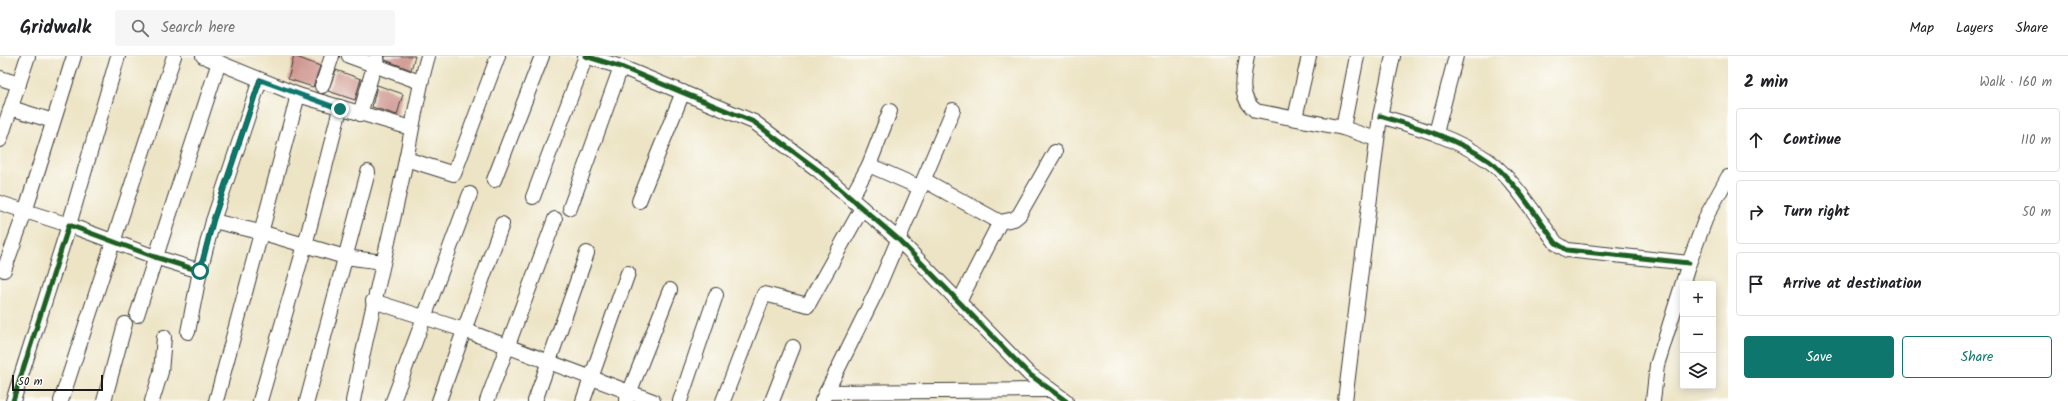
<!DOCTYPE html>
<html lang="en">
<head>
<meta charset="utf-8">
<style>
  :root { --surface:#fff; --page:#f6f6f6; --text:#202124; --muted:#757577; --line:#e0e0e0; --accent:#0f766e }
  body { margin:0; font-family:Kalam,sans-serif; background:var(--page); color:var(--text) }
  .controls { position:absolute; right:12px; bottom:12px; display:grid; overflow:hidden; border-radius:4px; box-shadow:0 2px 10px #0003 }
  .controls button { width:36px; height:36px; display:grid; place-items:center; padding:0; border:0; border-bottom:1px solid var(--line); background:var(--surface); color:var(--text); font:20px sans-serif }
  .scale { position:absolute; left:12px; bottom:10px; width:91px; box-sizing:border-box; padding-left:4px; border:2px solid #1c1c1c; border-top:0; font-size:11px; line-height:14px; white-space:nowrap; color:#1c1c1c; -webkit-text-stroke:3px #fdfcf7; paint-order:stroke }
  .stop { position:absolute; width:12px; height:12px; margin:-9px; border:3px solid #0f766e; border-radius:50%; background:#fff }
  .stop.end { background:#0f766e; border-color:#fff; box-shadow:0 1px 4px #0008 }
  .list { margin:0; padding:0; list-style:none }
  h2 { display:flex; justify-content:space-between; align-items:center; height:52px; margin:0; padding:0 16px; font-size:17px }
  h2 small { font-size:13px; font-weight:400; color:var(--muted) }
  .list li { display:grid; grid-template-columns:26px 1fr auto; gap:12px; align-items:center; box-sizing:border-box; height:64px; margin:0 8px 8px; padding:0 8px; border:1px solid var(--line); border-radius:4px }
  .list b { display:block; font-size:15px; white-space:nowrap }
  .list em { font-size:13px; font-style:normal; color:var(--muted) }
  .actions { display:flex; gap:8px; padding:12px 16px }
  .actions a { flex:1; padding:9px 0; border:1px solid var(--accent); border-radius:4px; text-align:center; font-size:14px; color:var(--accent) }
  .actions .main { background:var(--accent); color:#fff }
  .icon { flex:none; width:22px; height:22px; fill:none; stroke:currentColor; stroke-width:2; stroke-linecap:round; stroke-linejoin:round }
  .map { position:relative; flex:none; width:1728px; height:345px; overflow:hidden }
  header { display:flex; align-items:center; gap:24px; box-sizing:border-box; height:56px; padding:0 20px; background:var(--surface); border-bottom:1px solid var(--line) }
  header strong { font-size:19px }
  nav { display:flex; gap:22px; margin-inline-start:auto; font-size:14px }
  .search { width:280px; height:36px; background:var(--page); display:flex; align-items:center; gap:10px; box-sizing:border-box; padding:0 14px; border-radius:4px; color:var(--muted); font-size:15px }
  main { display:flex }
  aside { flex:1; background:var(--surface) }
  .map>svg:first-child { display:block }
</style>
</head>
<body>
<header>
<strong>Gridwalk</strong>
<div class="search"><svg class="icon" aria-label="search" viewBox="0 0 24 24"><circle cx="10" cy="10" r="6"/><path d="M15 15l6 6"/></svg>Search here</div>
<nav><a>Map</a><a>Layers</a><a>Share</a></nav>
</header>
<main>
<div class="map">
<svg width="1728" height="345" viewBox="0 0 1728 345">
  <rect width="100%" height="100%" fill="#fdfcf7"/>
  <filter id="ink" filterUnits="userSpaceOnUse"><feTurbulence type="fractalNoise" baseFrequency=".025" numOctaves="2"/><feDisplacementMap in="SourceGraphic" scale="8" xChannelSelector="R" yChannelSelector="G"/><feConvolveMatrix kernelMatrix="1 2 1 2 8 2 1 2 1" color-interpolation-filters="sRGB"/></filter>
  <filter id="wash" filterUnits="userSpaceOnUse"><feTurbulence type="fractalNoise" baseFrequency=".012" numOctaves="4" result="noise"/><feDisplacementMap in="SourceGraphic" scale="16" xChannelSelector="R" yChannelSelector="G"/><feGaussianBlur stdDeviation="0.9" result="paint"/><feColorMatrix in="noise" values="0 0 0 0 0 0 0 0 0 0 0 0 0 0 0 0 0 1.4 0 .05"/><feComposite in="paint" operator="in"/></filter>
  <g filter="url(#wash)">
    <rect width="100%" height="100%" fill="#ede4c5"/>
    <g id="blocks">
      <!-- building -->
      <g fill="#cf9791">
        <polygon points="294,0 320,10 313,31 288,23"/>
        <polygon points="385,0 415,0 411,14 385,4"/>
        <polygon points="336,14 361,23 355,44 328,35"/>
        <polygon points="377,29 403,38 397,59 372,51"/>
      </g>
    </g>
  </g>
  <g filter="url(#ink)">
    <use href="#blocks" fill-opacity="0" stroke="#3b3a35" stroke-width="1"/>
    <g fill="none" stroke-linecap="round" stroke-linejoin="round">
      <defs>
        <g id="street">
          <polyline points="203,0 298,39 411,72"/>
          <polyline points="349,0 420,26"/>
          <polyline points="585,0 621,11 754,66 818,114 899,184 1029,318 1066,345"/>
          <path d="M1247,0C1244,20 1237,41 1256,55L1343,72L1376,83"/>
          <polyline points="0,22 19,28"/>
          <polyline points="322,30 332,0"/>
          <polyline points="11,52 53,65"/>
          <polyline points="360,58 377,0"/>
          <path d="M1380,60C1417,71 1456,82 1489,105C1513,122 1538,163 1556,187L1567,194L1689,207"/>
          <polyline points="1295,62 1309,0"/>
          <polyline points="1343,72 1357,0"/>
          <polyline points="1436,77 1456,0"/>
          <polyline points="0,84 28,0"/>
          <polyline points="406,103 454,118 498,0"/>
          <polyline points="869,109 890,55"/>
          <polyline points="494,124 542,0"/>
          <polyline points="924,124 1000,166 1014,163 1019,159 1055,96"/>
          <polyline points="533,141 586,0"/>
          <polyline points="851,142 869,109 921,132"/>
          <polyline points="639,145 683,36"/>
          <polyline points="0,147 69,169 118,0"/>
          <polyline points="570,152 621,11"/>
          <polyline points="213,165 260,176 345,201 383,206"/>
          <polyline points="4,214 25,156 74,0"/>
          <polyline points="373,245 464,274 653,345"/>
          <polyline points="959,246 1000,166"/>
          <polyline points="137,259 219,6"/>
          <polyline points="188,276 200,215"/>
          <polyline points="826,336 1050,334"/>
          <polyline points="13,345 69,169 155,201 200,215 213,165 260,24"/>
          <polyline points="61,345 174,0"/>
          <polyline points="104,345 125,268"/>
          <polyline points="152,345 161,316 164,281"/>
          <polyline points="216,345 298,39"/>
          <polyline points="260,345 305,189 340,53"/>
          <polyline points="307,345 368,116"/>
          <path d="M353,345C369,264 389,185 406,104C413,69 418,34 428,0"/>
          <polyline points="393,345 470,138"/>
          <polyline points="439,345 502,168"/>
          <polyline points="487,345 555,163"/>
          <polyline points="535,345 587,197"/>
          <polyline points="583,345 628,217"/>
          <polyline points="626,345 670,234"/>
          <polyline points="680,345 716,239"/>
          <polyline points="723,345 764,238 808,249 862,152"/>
          <polyline points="772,345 793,291"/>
          <polyline points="822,345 877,234 953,54"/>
          <polyline points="1345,345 1380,60 1393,0"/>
          <polyline points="1653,345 1657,309 1689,207 1707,159 1728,121"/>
        </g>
      </defs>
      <!-- street casing -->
      <use href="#street" stroke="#3b3a35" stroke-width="16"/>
      <!-- street -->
      <use href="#street" stroke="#fff" stroke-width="14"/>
      <defs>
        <g id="cycleway">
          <polyline points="585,0 621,11 754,66 818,114 899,184 1029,318 1066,345"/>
          <path d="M1380,60C1417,71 1456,82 1489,105C1513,122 1538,163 1556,187L1567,194L1689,207"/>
          <polyline points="13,345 69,169 155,201 200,215 213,165 260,24"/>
        </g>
      </defs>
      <!-- cycleway casing -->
      <use href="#cycleway" stroke="#fdfcf7" stroke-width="8"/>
      <!-- cycleway -->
      <use href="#cycleway" stroke="#1b5e20" stroke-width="5"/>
    </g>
  </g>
  <g fill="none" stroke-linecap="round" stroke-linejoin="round" filter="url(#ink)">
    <!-- route -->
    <polyline stroke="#0f766e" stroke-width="5" points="200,215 213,165 260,24 340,53"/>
  </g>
</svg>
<div class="controls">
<button>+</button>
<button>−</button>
<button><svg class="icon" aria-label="layers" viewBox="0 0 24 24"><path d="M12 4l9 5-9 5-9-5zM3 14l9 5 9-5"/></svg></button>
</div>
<div class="scale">50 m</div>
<div class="stop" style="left:200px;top:215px"></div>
<div class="stop end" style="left:340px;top:53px"></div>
</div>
<aside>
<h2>2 min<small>Walk · 160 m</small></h2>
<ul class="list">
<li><svg class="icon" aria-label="ahead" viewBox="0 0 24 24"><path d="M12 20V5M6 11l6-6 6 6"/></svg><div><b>Continue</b></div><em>110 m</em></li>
<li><svg class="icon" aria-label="right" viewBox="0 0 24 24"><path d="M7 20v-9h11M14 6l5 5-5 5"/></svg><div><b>Turn right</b></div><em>50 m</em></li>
<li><svg class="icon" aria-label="arrive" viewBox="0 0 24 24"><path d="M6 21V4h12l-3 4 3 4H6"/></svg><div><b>Arrive at destination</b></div></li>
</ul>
<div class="actions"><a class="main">Save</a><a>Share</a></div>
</aside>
</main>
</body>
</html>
